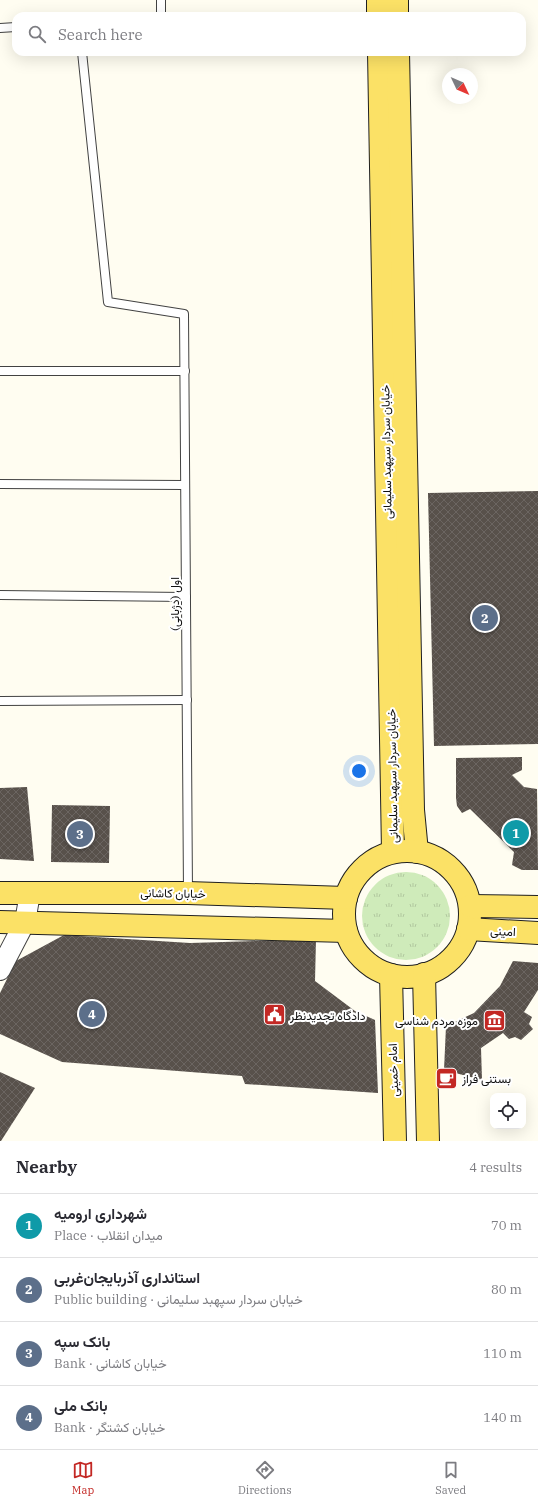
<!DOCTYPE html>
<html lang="en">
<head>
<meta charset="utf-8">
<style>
  :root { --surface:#fff; --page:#f7f7f7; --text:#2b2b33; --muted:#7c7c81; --line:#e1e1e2; --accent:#c32824 }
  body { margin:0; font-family:"IBM Plex Serif",Vazirmatn,serif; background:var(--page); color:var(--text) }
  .controls { position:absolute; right:12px; bottom:12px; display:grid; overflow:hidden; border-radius:8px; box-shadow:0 4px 16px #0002 }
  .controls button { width:36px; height:36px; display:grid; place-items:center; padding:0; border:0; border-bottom:1px solid var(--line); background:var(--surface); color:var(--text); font:20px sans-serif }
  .compass { position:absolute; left:442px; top:68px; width:36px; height:36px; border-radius:50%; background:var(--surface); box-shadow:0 4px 16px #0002; rotate:134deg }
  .you { position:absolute; left:359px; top:771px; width:14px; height:14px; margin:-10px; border:3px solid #fff; border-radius:50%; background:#1a73e8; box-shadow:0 0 0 6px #1a73e833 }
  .badge { display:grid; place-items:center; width:26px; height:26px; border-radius:50%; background:var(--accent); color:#fff; font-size:13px; font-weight:700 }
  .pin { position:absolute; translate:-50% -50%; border:2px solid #fff; box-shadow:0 1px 4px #0006 }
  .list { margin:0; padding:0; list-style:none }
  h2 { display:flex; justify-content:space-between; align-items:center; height:52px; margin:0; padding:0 16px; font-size:17px }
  h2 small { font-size:13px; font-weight:400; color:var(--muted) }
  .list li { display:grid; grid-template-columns:26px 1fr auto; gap:12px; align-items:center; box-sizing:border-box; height:64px; padding:0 16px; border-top:1px solid var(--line) }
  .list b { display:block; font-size:15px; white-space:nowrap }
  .list p { margin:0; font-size:13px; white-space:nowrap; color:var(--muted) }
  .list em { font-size:13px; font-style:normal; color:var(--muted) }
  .icon { flex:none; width:22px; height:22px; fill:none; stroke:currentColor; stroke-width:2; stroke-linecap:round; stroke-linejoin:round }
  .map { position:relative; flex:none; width:538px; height:1141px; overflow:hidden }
  .search { position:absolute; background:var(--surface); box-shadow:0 4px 16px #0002; left:12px; right:12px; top:12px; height:44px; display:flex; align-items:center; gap:10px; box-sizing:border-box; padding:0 14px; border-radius:12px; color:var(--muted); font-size:15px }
  .sheet { height:308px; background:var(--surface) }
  nav { display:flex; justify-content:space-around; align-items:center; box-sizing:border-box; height:56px; border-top:1px solid var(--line); background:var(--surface); font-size:11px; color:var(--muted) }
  nav a { display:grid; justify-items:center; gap:2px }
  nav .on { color:var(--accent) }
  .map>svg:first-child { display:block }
</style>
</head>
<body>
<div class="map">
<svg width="538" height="1141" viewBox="0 0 538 1141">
  <defs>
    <pattern id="grass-tufts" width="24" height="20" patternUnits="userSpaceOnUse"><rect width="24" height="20" fill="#cfebba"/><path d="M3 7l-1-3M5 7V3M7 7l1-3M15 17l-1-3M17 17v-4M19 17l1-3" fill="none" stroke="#b1c89f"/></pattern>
    <pattern id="building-cross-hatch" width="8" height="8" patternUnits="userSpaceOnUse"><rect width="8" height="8" fill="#58514b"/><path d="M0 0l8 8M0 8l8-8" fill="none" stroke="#6b6561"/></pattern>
  </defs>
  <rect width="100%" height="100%" fill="#fffdf1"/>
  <!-- grass -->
  <circle fill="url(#grass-tufts)" cx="406" cy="916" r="44"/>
  <!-- building -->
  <g fill="url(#building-cross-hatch)">
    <polygon points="538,491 538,744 434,746 428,493"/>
    <polygon points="522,757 522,770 512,775 524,787 537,789 538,870 522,870 512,865 514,852 470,809 462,813 457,806 456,798 456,758"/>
    <polygon points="27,787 34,861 0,859 0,788"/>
    <polygon points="52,805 110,806 109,863 51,862"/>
    <polygon points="64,935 190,943 316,939 315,981 355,1011 375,1020 378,1093 245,1084 242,1076 62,1062 0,1034 0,993 16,961"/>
    <polygon points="513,961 538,963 538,990 524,1012 532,1017 529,1024 533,1029 521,1040 515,1037 509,1039 503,1033 481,1048 482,1080 444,1070 446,1026 474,1013 500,986"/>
    <polygon points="0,1072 35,1088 1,1141 0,1141"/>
  </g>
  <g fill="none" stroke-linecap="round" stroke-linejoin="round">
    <defs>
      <g id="service">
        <polyline points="161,0 161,16"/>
        <polyline points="0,28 16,27"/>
        <polyline points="82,52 108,302 184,314 188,892"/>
        <polyline points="0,371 185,371"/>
        <polyline points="0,484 185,485"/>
        <polyline points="0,595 186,597"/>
        <polyline points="0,701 187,700"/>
      </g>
      <polyline id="tertiary" points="0,970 25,922 30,893"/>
      <g id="primary">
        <polyline points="378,0 378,16"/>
        <polyline points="397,0 397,16"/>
        <polyline points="379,52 393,852"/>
        <polyline points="398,52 413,810 417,852"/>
        <circle cx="407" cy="914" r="63"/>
        <polyline points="0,893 188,893 346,898"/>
        <polyline points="470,906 538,907"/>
        <polyline points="0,922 346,931"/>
        <polyline points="468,929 538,933"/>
        <polyline points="424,974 428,1141"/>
        <polyline points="391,975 395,1141"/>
      </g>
    </defs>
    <!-- service casing -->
    <use href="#service" stroke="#424242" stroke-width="10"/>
    <!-- tertiary casing -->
    <use href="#tertiary" stroke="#424242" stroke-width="22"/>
    <!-- primary casing -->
    <use href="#primary" stroke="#202020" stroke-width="24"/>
    <!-- service -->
    <use href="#service" stroke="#fff" stroke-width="8"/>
    <!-- tertiary -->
    <use href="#tertiary" stroke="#fff" stroke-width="20"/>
    <!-- primary -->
    <use href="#primary" stroke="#fbe166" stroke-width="22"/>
  </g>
  <!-- icons -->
  <defs>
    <symbol id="civic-square" viewBox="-11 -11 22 22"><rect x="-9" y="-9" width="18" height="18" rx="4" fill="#c32824" stroke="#fff"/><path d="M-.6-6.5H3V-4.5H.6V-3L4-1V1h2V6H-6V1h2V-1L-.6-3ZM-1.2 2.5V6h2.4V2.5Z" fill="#fff"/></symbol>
    <symbol id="museum-square" viewBox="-11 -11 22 22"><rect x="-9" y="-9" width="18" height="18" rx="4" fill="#c32824" stroke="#fff"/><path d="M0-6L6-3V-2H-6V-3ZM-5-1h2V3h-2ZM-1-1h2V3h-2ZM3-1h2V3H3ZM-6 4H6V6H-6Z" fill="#fff"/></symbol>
    <symbol id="cafe-square" viewBox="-11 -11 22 22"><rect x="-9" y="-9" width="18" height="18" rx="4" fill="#c32824" stroke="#fff"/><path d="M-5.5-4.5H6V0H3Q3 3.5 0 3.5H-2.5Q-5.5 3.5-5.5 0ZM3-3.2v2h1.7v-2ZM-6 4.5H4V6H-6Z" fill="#fff"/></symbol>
  </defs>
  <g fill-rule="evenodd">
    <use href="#civic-square" x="262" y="1002" width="25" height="25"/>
    <use href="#museum-square" x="482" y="1008" width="25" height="25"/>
    <use href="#cafe-square" x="434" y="1066" width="25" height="25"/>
  </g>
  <g text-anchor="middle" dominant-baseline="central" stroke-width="4" stroke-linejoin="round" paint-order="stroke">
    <!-- street labels -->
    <g font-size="12" fill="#0f0f0f" stroke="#fff">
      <text transform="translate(386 452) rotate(-91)">خیابان سردار سپهبد سلیمانی</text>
      <text transform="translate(174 604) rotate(-90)">اول (دژبانی)</text>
      <text transform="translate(392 776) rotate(-91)">خیابان سردار سپهبد سلیمانی</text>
      <text transform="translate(173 893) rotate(1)">خیابان کاشانی</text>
      <text transform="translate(503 931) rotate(3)">امینی</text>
      <text transform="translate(393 1070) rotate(-92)">امام خمینی</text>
    </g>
    <!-- poi labels -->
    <g font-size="12" fill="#0f0f0f" stroke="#fff" text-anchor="start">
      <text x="290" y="1015">دادگاه تجدیدنظر</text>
      <text x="478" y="1020" text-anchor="end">موزه مردم شناسی</text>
      <text x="462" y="1078">بستنی فراز</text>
    </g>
  </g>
</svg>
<div class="controls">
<button><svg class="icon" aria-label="locate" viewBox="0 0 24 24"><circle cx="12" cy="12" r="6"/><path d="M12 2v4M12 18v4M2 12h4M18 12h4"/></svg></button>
</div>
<svg class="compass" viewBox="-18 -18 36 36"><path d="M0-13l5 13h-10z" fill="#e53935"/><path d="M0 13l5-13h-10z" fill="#7c7c81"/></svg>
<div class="you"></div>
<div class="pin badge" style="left:516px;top:833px;background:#0f9aa8">1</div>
<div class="pin badge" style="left:485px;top:618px;background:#5c6f8a">2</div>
<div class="pin badge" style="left:80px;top:834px;background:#5c6f8a">3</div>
<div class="pin badge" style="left:92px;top:1014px;background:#5c6f8a">4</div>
<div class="search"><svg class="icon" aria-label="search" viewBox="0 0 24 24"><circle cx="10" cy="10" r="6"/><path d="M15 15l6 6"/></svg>Search here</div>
</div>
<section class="sheet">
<h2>Nearby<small>4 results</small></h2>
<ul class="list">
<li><span class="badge" style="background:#0f9aa8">1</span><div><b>شهرداری ارومیه</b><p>Place · میدان انقلاب</p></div><em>70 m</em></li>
<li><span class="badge" style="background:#5c6f8a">2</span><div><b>استانداری آذربایجان‌غربی</b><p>Public building · خیابان سردار سپهبد سلیمانی</p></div><em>80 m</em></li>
<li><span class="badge" style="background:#5c6f8a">3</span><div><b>بانک سپه</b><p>Bank · خیابان کاشانی</p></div><em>110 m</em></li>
<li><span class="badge" style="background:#5c6f8a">4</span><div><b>بانک ملی</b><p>Bank · خیابان کشتگر</p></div><em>140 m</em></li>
</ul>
</section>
<nav>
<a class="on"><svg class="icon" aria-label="map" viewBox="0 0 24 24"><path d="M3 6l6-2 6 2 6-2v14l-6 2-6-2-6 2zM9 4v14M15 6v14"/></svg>Map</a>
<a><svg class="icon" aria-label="directions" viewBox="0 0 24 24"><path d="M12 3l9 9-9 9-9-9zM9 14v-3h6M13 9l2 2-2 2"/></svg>Directions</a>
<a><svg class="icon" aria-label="saved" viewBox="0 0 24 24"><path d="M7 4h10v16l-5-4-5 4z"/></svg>Saved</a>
</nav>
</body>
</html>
